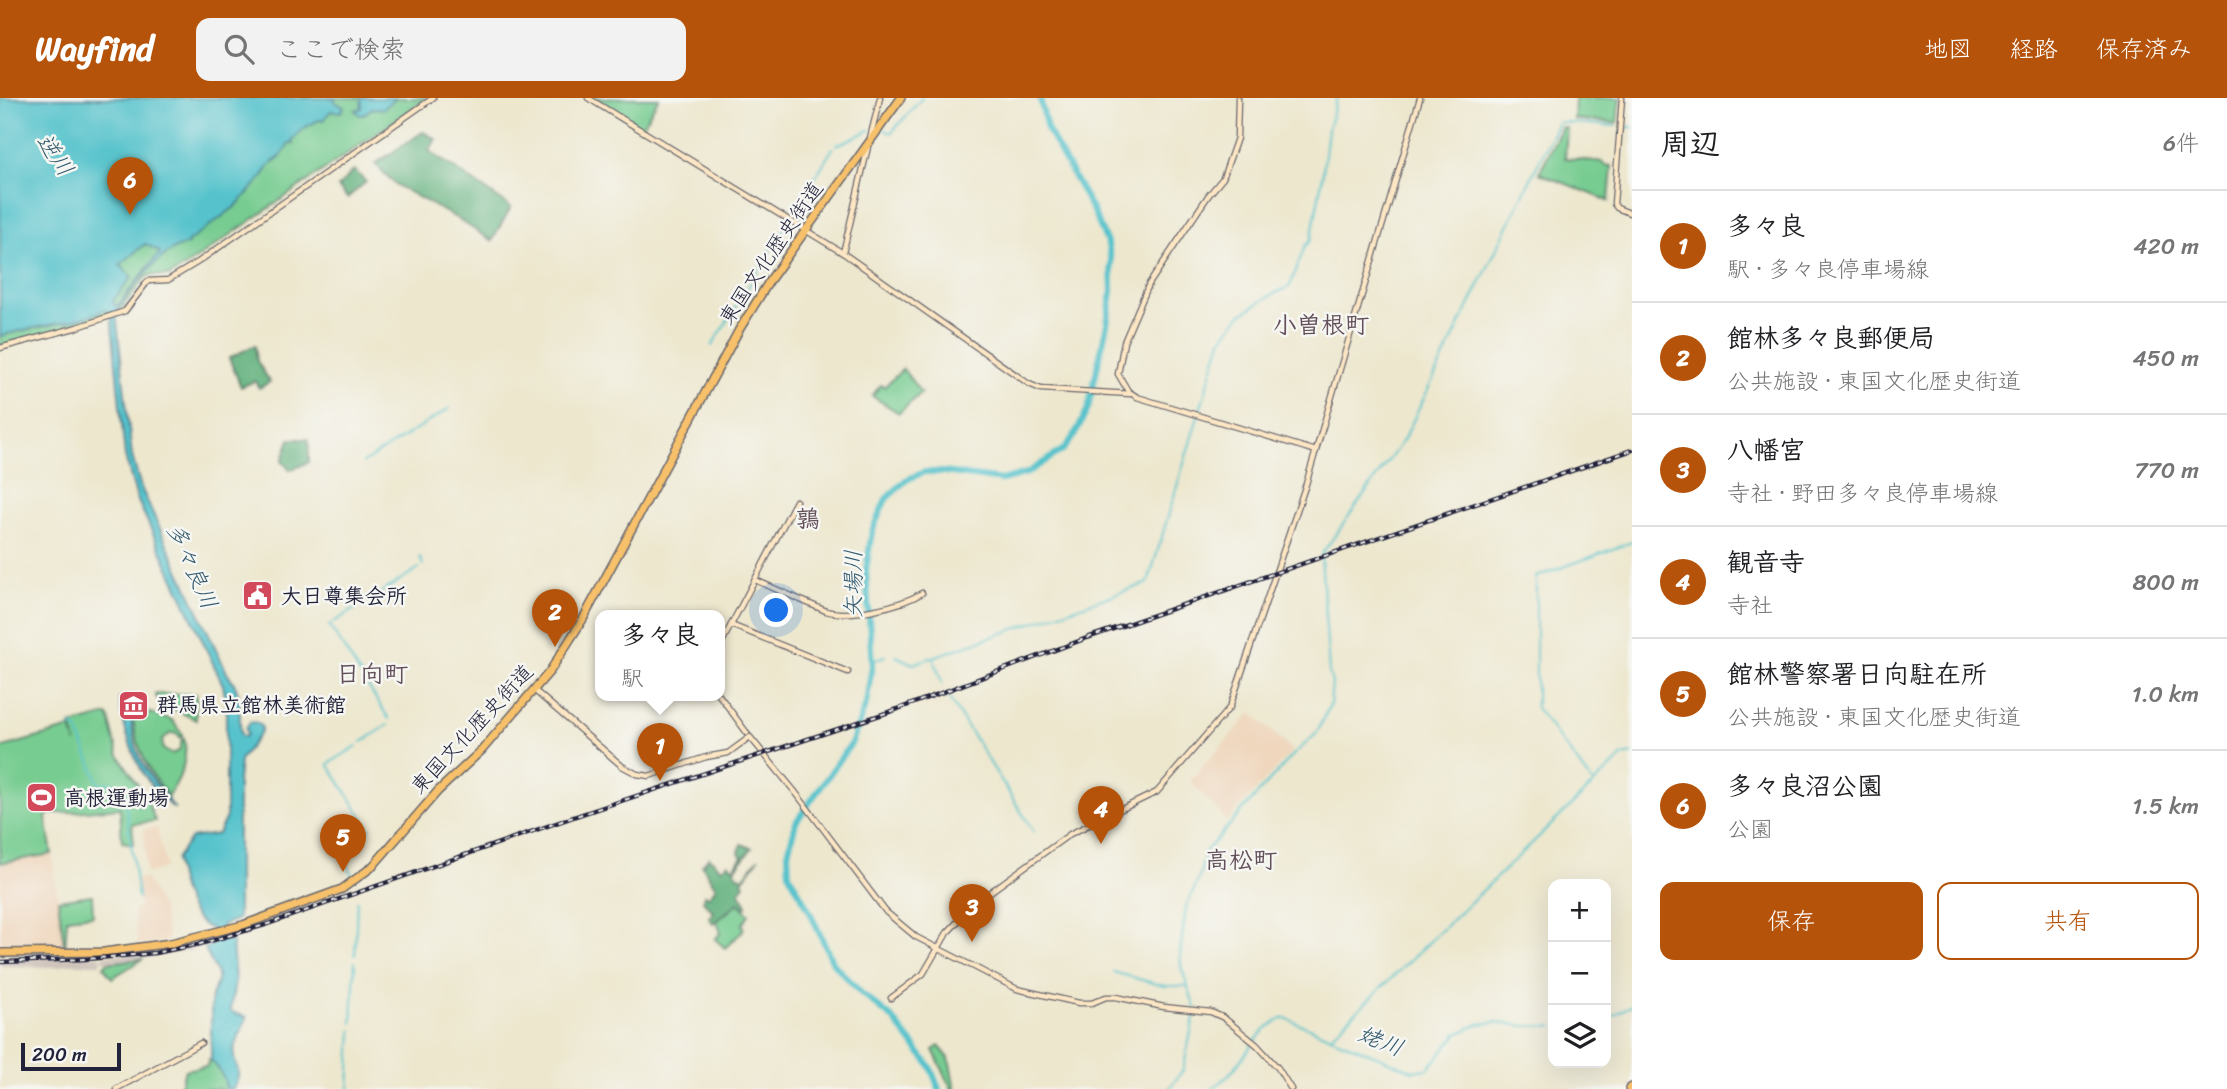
<!DOCTYPE html>
<html lang="ja">
<head>
<meta charset="utf-8">
<style>
  :root { --surface:#fff; --page:#f2f2f2; --text:#202124; --muted:#757577; --line:#e0e0e0; --accent:#b45309 }
  body { margin:0; font-family:Sriracha,"Klee One",sans-serif; background:var(--page); color:var(--text) }
  .controls { position:absolute; right:21px; bottom:21px; display:grid; overflow:hidden; border-radius:14px; box-shadow:0 7px 28px #0002 }
  .controls button { width:63px; height:63px; display:grid; place-items:center; padding:0; border:0; border-bottom:2px solid var(--line); background:var(--surface); color:var(--text); font:35px sans-serif }
  .scale { position:absolute; left:21px; bottom:18px; width:100px; box-sizing:border-box; padding-left:7px; border:4px solid #22223b; border-top:0; font-size:19px; line-height:24px; white-space:nowrap; color:#22223b; -webkit-text-stroke:5px #f6f6f2; paint-order:stroke }
  .you { position:absolute; left:777px; top:513px; width:24px; height:24px; margin:-18px; border:5px solid #fff; border-radius:50%; background:#1a73e8; box-shadow:0 0 0 10px #1a73e833 }
  .badge { display:grid; place-items:center; width:46px; height:46px; border-radius:50%; background:var(--accent); color:#fff; font-size:23px; font-weight:700 }
  .pin { position:absolute; translate:-50% -58px; filter:drop-shadow(0 2px 4px #0008) }
  .pin::after { content:''; position:absolute; top:37px; width:24px; height:21px; background:inherit; clip-path:polygon(0 0,100% 0,50% 100%) }
  .popup { position:absolute; left:595px; top:512px; width:130px; height:91px; box-sizing:border-box; display:grid; place-content:center; border-radius:14px; background:var(--surface); filter:drop-shadow(0 2px 5px #0005); font-size:23px; white-space:nowrap; color:var(--muted) }
  .popup b { font-size:26px; color:var(--text) }
  .popup::after { content:''; position:absolute; left:50%; top:100%; margin-left:-14px; border:14px solid transparent; border-top-color:var(--surface) }
  .list { margin:0; padding:0; list-style:none }
  h2 { display:flex; justify-content:space-between; align-items:center; height:91px; margin:0; padding:0 28px; font-size:30px }
  h2 small { font-size:23px; font-weight:400; color:var(--muted) }
  .list li { display:grid; grid-template-columns:46px 1fr auto; gap:21px; align-items:center; box-sizing:border-box; height:112px; padding:0 28px; border-top:2px solid var(--line) }
  .list b { display:block; font-size:26px; white-space:nowrap }
  .list p { margin:0; font-size:23px; white-space:nowrap; color:var(--muted) }
  .list em { font-size:23px; font-style:normal; color:var(--muted) }
  .actions { display:flex; gap:14px; padding:21px 28px }
  .actions a { flex:1; padding:16px 0; border:2px solid var(--accent); border-radius:14px; text-align:center; font-size:24px; color:var(--accent) }
  .actions .main { background:var(--accent); color:#fff }
  .icon { flex:none; width:38px; height:38px; fill:none; stroke:currentColor; stroke-width:2; stroke-linecap:round; stroke-linejoin:round }
  .map { position:relative; flex:none; width:1632px; height:991px; overflow:hidden }
  header { display:flex; align-items:center; gap:42px; box-sizing:border-box; height:98px; padding:0 35px; background:var(--accent); color:#fff }
  header strong { font-size:33px }
  nav { display:flex; gap:38px; margin-inline-start:auto; font-size:24px }
  .search { width:490px; height:63px; background:var(--page); display:flex; align-items:center; gap:18px; box-sizing:border-box; padding:0 24px; border-radius:14px; color:var(--muted); font-size:26px }
  main { display:flex }
  aside { flex:1; background:var(--surface) }
  .map>svg:first-child { display:block }
</style>
</head>
<body>
<header>
<strong>Wayfind</strong>
<div class="search"><svg class="icon" aria-label="search" viewBox="0 0 24 24"><circle cx="10" cy="10" r="6"/><path d="M15 15l6 6"/></svg>ここで検索</div>
<nav><a>地図</a><a>経路</a><a>保存済み</a></nav>
</header>
<main>
<div class="map">
<svg width="1632" height="991" viewBox="0 0 1632 991">
  <rect width="100%" height="100%" fill="#f6f6f2"/>
  <filter id="ink" filterUnits="userSpaceOnUse"><feTurbulence type="fractalNoise" baseFrequency=".0143" numOctaves="2"/><feDisplacementMap in="SourceGraphic" scale="14" xChannelSelector="R" yChannelSelector="G"/><feConvolveMatrix kernelMatrix="1 2 1 2 8 2 1 2 1" color-interpolation-filters="sRGB"/></filter>
  <filter id="wash" filterUnits="userSpaceOnUse"><feTurbulence type="fractalNoise" baseFrequency=".00686" numOctaves="4" result="noise"/><feDisplacementMap in="SourceGraphic" scale="28" xChannelSelector="R" yChannelSelector="G"/><feGaussianBlur stdDeviation="1.57" result="paint"/><feColorMatrix in="noise" values="0 0 0 0 0 0 0 0 0 0 0 0 0 0 0 0 0 1.4 0 .05"/><feComposite in="paint" operator="in"/></filter>
  <g filter="url(#wash)">
    <rect width="100%" height="100%" fill="#ede7ce"/>
    <!-- built -->
    <g fill="#efd6bc">
      <polygon points="1251,615 1293,652 1227,723 1190,683"/>
      <polygon points="157,729 166,769 146,776 144,731"/>
      <polygon points="52,756 65,853 0,852 0,765"/>
      <polygon points="145,780 162,810 168,840 167,843 138,847 133,812 140,809 136,781"/>
    </g>
    <!-- industrial -->
    <polygon fill="#cdc2b9" points="212,839 213,845 208,849 143,861 107,865 104,862 101,862 100,866 68,866 58,869 0,868 0,861 100,857 100,860 103,860 104,857 141,853"/>
    <!-- green -->
    <g fill="#77cc91" stroke="#4c7766" stroke-width="2">
      <polygon points="0,0 427,0 183,170 169,178 151,177 146,179 120,213 74,228 0,248"/>
      <polygon points="592,0 659,0 641,30"/>
      <polygon points="1575,0 1620,0 1617,25 1574,21"/>
      <polygon points="1562,29 1567,30 1565,60 1603,64 1604,67 1612,68 1609,103 1539,75"/>
      <polygon points="903,271 921,295 899,315 872,298 881,287 884,289"/>
      <polygon points="155,596 196,596 196,622 178,613 161,608"/>
      <path d="M150,615L172,622L183,637L181,640L177,636L171,635L162,642L163,651L171,656L179,653L182,642L184,641L185,644C187,664 180,682 168,698C147,674 135,648 133,617Z"/>
      <polygon points="107,617 109,619 118,656 147,701 155,723 132,726 134,746 122,744 120,710 48,716 46,720 52,756 0,765 0,650 71,630 76,645 71,627"/>
      <polygon points="92,797 93,817 67,820 65,853 58,802"/>
      <polygon points="738,805 749,816 742,827 744,829 742,834 725,850 715,841 721,835 717,823"/>
      <polygon points="143,861 112,880 104,869 107,865"/>
      <polygon points="939,948 949,960 955,991 952,991 933,952"/>
      <path d="M209,961C218,967 226,979 226,991H179L185,972L207,968Z"/>
    </g>
    <!-- forest -->
    <g fill="#61b07b" stroke="#42695b" stroke-width="2">
      <polygon points="423,34 436,41 429,53 511,109 492,143 458,121 396,87 375,66"/>
      <polygon points="354,72 366,84 347,100 338,89"/>
      <polygon points="255,247 257,263 270,284 259,290 255,283 241,289 229,260"/>
      <polygon points="290,341 309,341 309,364 290,372 282,363"/>
      <polygon points="741,746 752,750 735,771 737,777 743,780 759,760 742,783 744,787 739,793 747,807 744,810 738,805 713,825 709,819 714,814 703,803 704,797 709,798 716,790 702,767 709,759 721,771 728,765 734,770 742,758 739,755"/>
    </g>
    <!-- water -->
    <g fill="#56c3cc" stroke="#3c7284" stroke-width="2" fill-rule="evenodd">
      <path d="M0,0H335V4L344,9L341,14L331,13L323,22H319L302,31L292,42L293,46H289L281,58L271,66L260,82L236,108L188,144V146C163,149 128,194 116,215L132,358L141,390L228,577C244,594 238,617 241,637L244,639L247,637L246,630L250,624L258,625L262,630L259,637L240,662L238,683V821L222,827L225,841L232,844L235,884L230,912L234,915L247,919C243,930 237,941 234,952C231,971 247,968 232,991H226C226,980 218,969 211,962V899L217,884V876L205,851L215,845L212,831C189,824 178,784 176,761L191,740L218,736L226,719V604L223,587L137,401L125,358L111,216L105,212C72,226 36,228 0,238ZM145,146L160,154L118,207H114L113,203L132,179L120,167Z"/>
      <polygon points="361,0 396,0 383,11 372,10 363,17 360,17 355,12 362,10"/>
      <path d="M130,600C131,656 142,669 175,711C140,685 126,643 119,601Z"/>
    </g>
    <g fill="none" stroke-linecap="round" stroke-linejoin="round">
      <!-- stream -->
      <g stroke="#56c3cc" stroke-width="2">
        <polyline points="1559,24 1616,28"/>
        <polyline points="1624,29 1632,29"/>
        <polyline points="884,31 891,35 922,0"/>
        <polyline points="837,47 870,32"/>
        <polyline points="712,248 833,50"/>
        <polyline points="363,365 450,310"/>
        <polyline points="420,459 423,467"/>
        <polyline points="363,506 419,470"/>
        <polyline points="358,509 329,527 389,621"/>
        <polyline points="896,558 913,566 1148,485 1221,242 1240,217 1266,200 1290,188 1305,148 1311,142 1322,82 1328,31 1337,0"/>
        <polyline points="933,559 942,585"/>
        <polyline points="872,563 885,558"/>
        <polyline points="947,597 1034,734"/>
        <polyline points="71,628 77,631 99,686 114,685 124,693 138,800"/>
        <polyline points="362,644 388,627"/>
        <polyline points="1593,685 1536,610 1536,479 1632,444"/>
        <polyline points="341,750 370,731 328,666 357,648"/>
        <polyline points="342,754 353,779"/>
        <polyline points="355,857 357,803"/>
        <polyline points="1113,874 1164,888 1187,888"/>
        <polyline points="1195,910 1181,868 1180,856 1186,809 1199,780 1206,753 1290,660 1316,636 1330,607 1332,585 1329,574 1321,457 1404,341 1558,25"/>
        <path d="M1606,921C1615,918 1625,909 1632,908"/>
        <polyline points="352,925 355,864"/>
        <polyline points="1331,938 1623,658 1632,656"/>
        <polyline points="349,991 352,932"/>
        <polyline points="1169,991 1183,972 1195,915"/>
        <path d="M1212,991C1220,985 1227,979 1233,972C1249,954 1261,927 1285,920L1413,973L1428,971L1457,936L1479,926L1496,924L1524,928H1553"/>
      </g>
      <!-- river -->
      <polyline stroke="#56c3cc" stroke-width="6" points="939,991 930,968 893,921 861,895 833,865 809,812 789,776 788,755 796,724 852,644 866,606 872,568 866,472 872,433 886,401 906,382 924,374 944,374 1002,382 1027,375 1064,351 1074,338 1088,311 1107,226 1112,193 1111,162 1108,147 1094,115 1047,31 1040,0"/>
    </g>
  </g>
  <g filter="url(#ink)">
    <g fill="none" stroke-linecap="round" stroke-linejoin="round">
      <defs>
        <g id="secondary">
          <polyline points="588,0 843,155 1029,286 1041,291 1131,296"/>
          <polyline points="1238,0 1237,40 1223,80 1208,98 1149,186 1124,244 1118,276 1128,293 1137,299 1316,353"/>
          <polyline points="1622,0 1614,106 1617,110 1632,116"/>
          <polyline points="870,40 880,0"/>
          <polyline points="843,155 868,49"/>
          <polyline points="0,250 78,229 125,213 148,183 168,182 198,164 433,0"/>
          <path d="M755,482L826,513C850,520 901,508 922,495"/>
          <polyline points="731,527 848,574"/>
          <polyline points="720,548 796,403"/>
          <polyline points="534,592 622,668 637,676 649,678 706,659 728,655 750,639 796,695 886,814 916,839 1017,891 1079,905 1092,905 1106,899 1116,899 1164,909 1211,914 1224,920 1257,947 1278,970 1291,991"/>
          <polyline points="719,597 747,635"/>
          <polyline points="891,900 923,876 947,835 975,805 1070,736 1157,694 1230,609 1306,386 1420,0"/>
          <polyline points="116,991 201,945"/>
        </g>
        <g id="highway">
          <polyline points="0,855 104,854 171,845 243,827 342,791 372,769 438,693 482,652 550,573 583,521 739,232 770,182 901,0"/>
          <polyline points="1629,991 1632,989"/>
        </g>
      </defs>
      <!-- secondary casing -->
      <use href="#secondary" stroke="#69676e" stroke-width="7"/>
      <!-- highway casing -->
      <use href="#highway" stroke="#69676e" stroke-width="10"/>
      <!-- secondary -->
      <use href="#secondary" stroke="#fce6c4" stroke-width="4.5"/>
      <!-- highway -->
      <use href="#highway" stroke="#f7c06b" stroke-width="7"/>
      <defs>
        <polyline id="rail" points="0,864 87,861 155,855 200,846 265,827 582,716 898,611 1087,540 1632,352"/>
      </defs>
      <!-- rail casing -->
      <use href="#rail" stroke="#22223b" stroke-width="4.5"/>
      <!-- rail -->
      <use href="#rail" stroke="#f6f6f2" stroke-width="2" stroke-dasharray="5" stroke-linecap="butt"/>
    </g>
  </g>
  <!-- icons -->
  <defs>
    <symbol id="civic-square" viewBox="-11 -11 22 22"><rect x="-9" y="-9" width="18" height="18" rx="4" fill="#d1495b" stroke="#f6f6f2"/><path d="M-.6-6.5H3V-4.5H.6V-3L4-1V1h2V6H-6V1h2V-1L-.6-3ZM-1.2 2.5V6h2.4V2.5Z" fill="#fff"/></symbol>
    <symbol id="museum-square" viewBox="-11 -11 22 22"><rect x="-9" y="-9" width="18" height="18" rx="4" fill="#d1495b" stroke="#f6f6f2"/><path d="M0-6L6-3V-2H-6V-3ZM-5-1h2V3h-2ZM-1-1h2V3h-2ZM3-1h2V3H3ZM-6 4H6V6H-6Z" fill="#fff"/></symbol>
    <symbol id="stadium-square" viewBox="-11 -11 22 22"><rect x="-9" y="-9" width="18" height="18" rx="4" fill="#d1495b" stroke="#f6f6f2"/><path d="M0-5a6.5 5 0 1 0 0 10a6.5 5 0 1 0 0-10ZM-3.5-1.8h7v3.6h-7Z" fill="#fff"/></symbol>
  </defs>
  <g fill-rule="evenodd">
    <use href="#civic-square" x="240" y="480" width="35" height="35"/>
    <use href="#museum-square" x="116" y="590" width="35" height="35"/>
    <use href="#stadium-square" x="24" y="682" width="35" height="35"/>
  </g>
  <g text-anchor="middle" dominant-baseline="central" stroke-width="5" stroke-linejoin="round" paint-order="stroke">
    <!-- street labels -->
    <g font-size="21" fill="#22223b" stroke="#f6f6f2">
      <text transform="translate(771 155) rotate(-56)">東国文化歴史街道</text>
      <text transform="translate(472 631) rotate(-47)">東国文化歴史街道</text>
    </g>
    <!-- poi labels -->
    <g font-size="21" font-weight="bold" fill="#22223b" stroke="#f6f6f2" text-anchor="start">
      <text x="281" y="498">大日尊集会所</text>
      <text x="157" y="607">群馬県立館林美術館</text>
      <text x="64" y="700">高根運動場</text>
    </g>
    <!-- water labels -->
    <g font-size="23" font-style="italic" fill="#345a6e" stroke="#f6f6f2">
      <text transform="translate(55 57) rotate(55)">逆川</text>
      <text transform="translate(192 468) rotate(66)">多々良川</text>
      <text transform="translate(853 486) rotate(-90)">矢場川</text>
      <text transform="translate(1381 943) rotate(22)">姥川</text>
    </g>
    <!-- quarter labels -->
    <g font-size="24" font-weight="bold" fill="#63505a" stroke="#f6f6f2">
      <text x="1321" y="227">小曽根町</text>
      <text x="808" y="421">鶉</text>
      <text x="372" y="576">日向町</text>
      <text x="1241" y="762">高松町</text>
    </g>
  </g>
</svg>
<div class="controls">
<button>+</button>
<button>−</button>
<button><svg class="icon" aria-label="layers" viewBox="0 0 24 24"><path d="M12 4l9 5-9 5-9-5zM3 14l9 5 9-5"/></svg></button>
</div>
<div class="scale">200 m</div>
<div class="you"></div>
<div class="pin badge" style="left:660px;top:683px">1</div>
<div class="popup"><b>多々良</b>駅</div>
<div class="pin badge" style="left:555px;top:549px">2</div>
<div class="pin badge" style="left:972px;top:844px">3</div>
<div class="pin badge" style="left:1101px;top:746px">4</div>
<div class="pin badge" style="left:343px;top:774px">5</div>
<div class="pin badge" style="left:130px;top:117px">6</div>
</div>
<aside>
<h2>周辺<small>6件</small></h2>
<ul class="list">
<li><span class="badge">1</span><div><b>多々良</b><p>駅 · 多々良停車場線</p></div><em>420 m</em></li>
<li><span class="badge">2</span><div><b>館林多々良郵便局</b><p>公共施設 · 東国文化歴史街道</p></div><em>450 m</em></li>
<li><span class="badge">3</span><div><b>八幡宮</b><p>寺社 · 野田多々良停車場線</p></div><em>770 m</em></li>
<li><span class="badge">4</span><div><b>観音寺</b><p>寺社</p></div><em>800 m</em></li>
<li><span class="badge">5</span><div><b>館林警察署日向駐在所</b><p>公共施設 · 東国文化歴史街道</p></div><em>1.0 km</em></li>
<li><span class="badge">6</span><div><b>多々良沼公園</b><p>公園</p></div><em>1.5 km</em></li>
</ul>
<div class="actions"><a class="main">保存</a><a>共有</a></div>
</aside>
</main>
</body>
</html>
